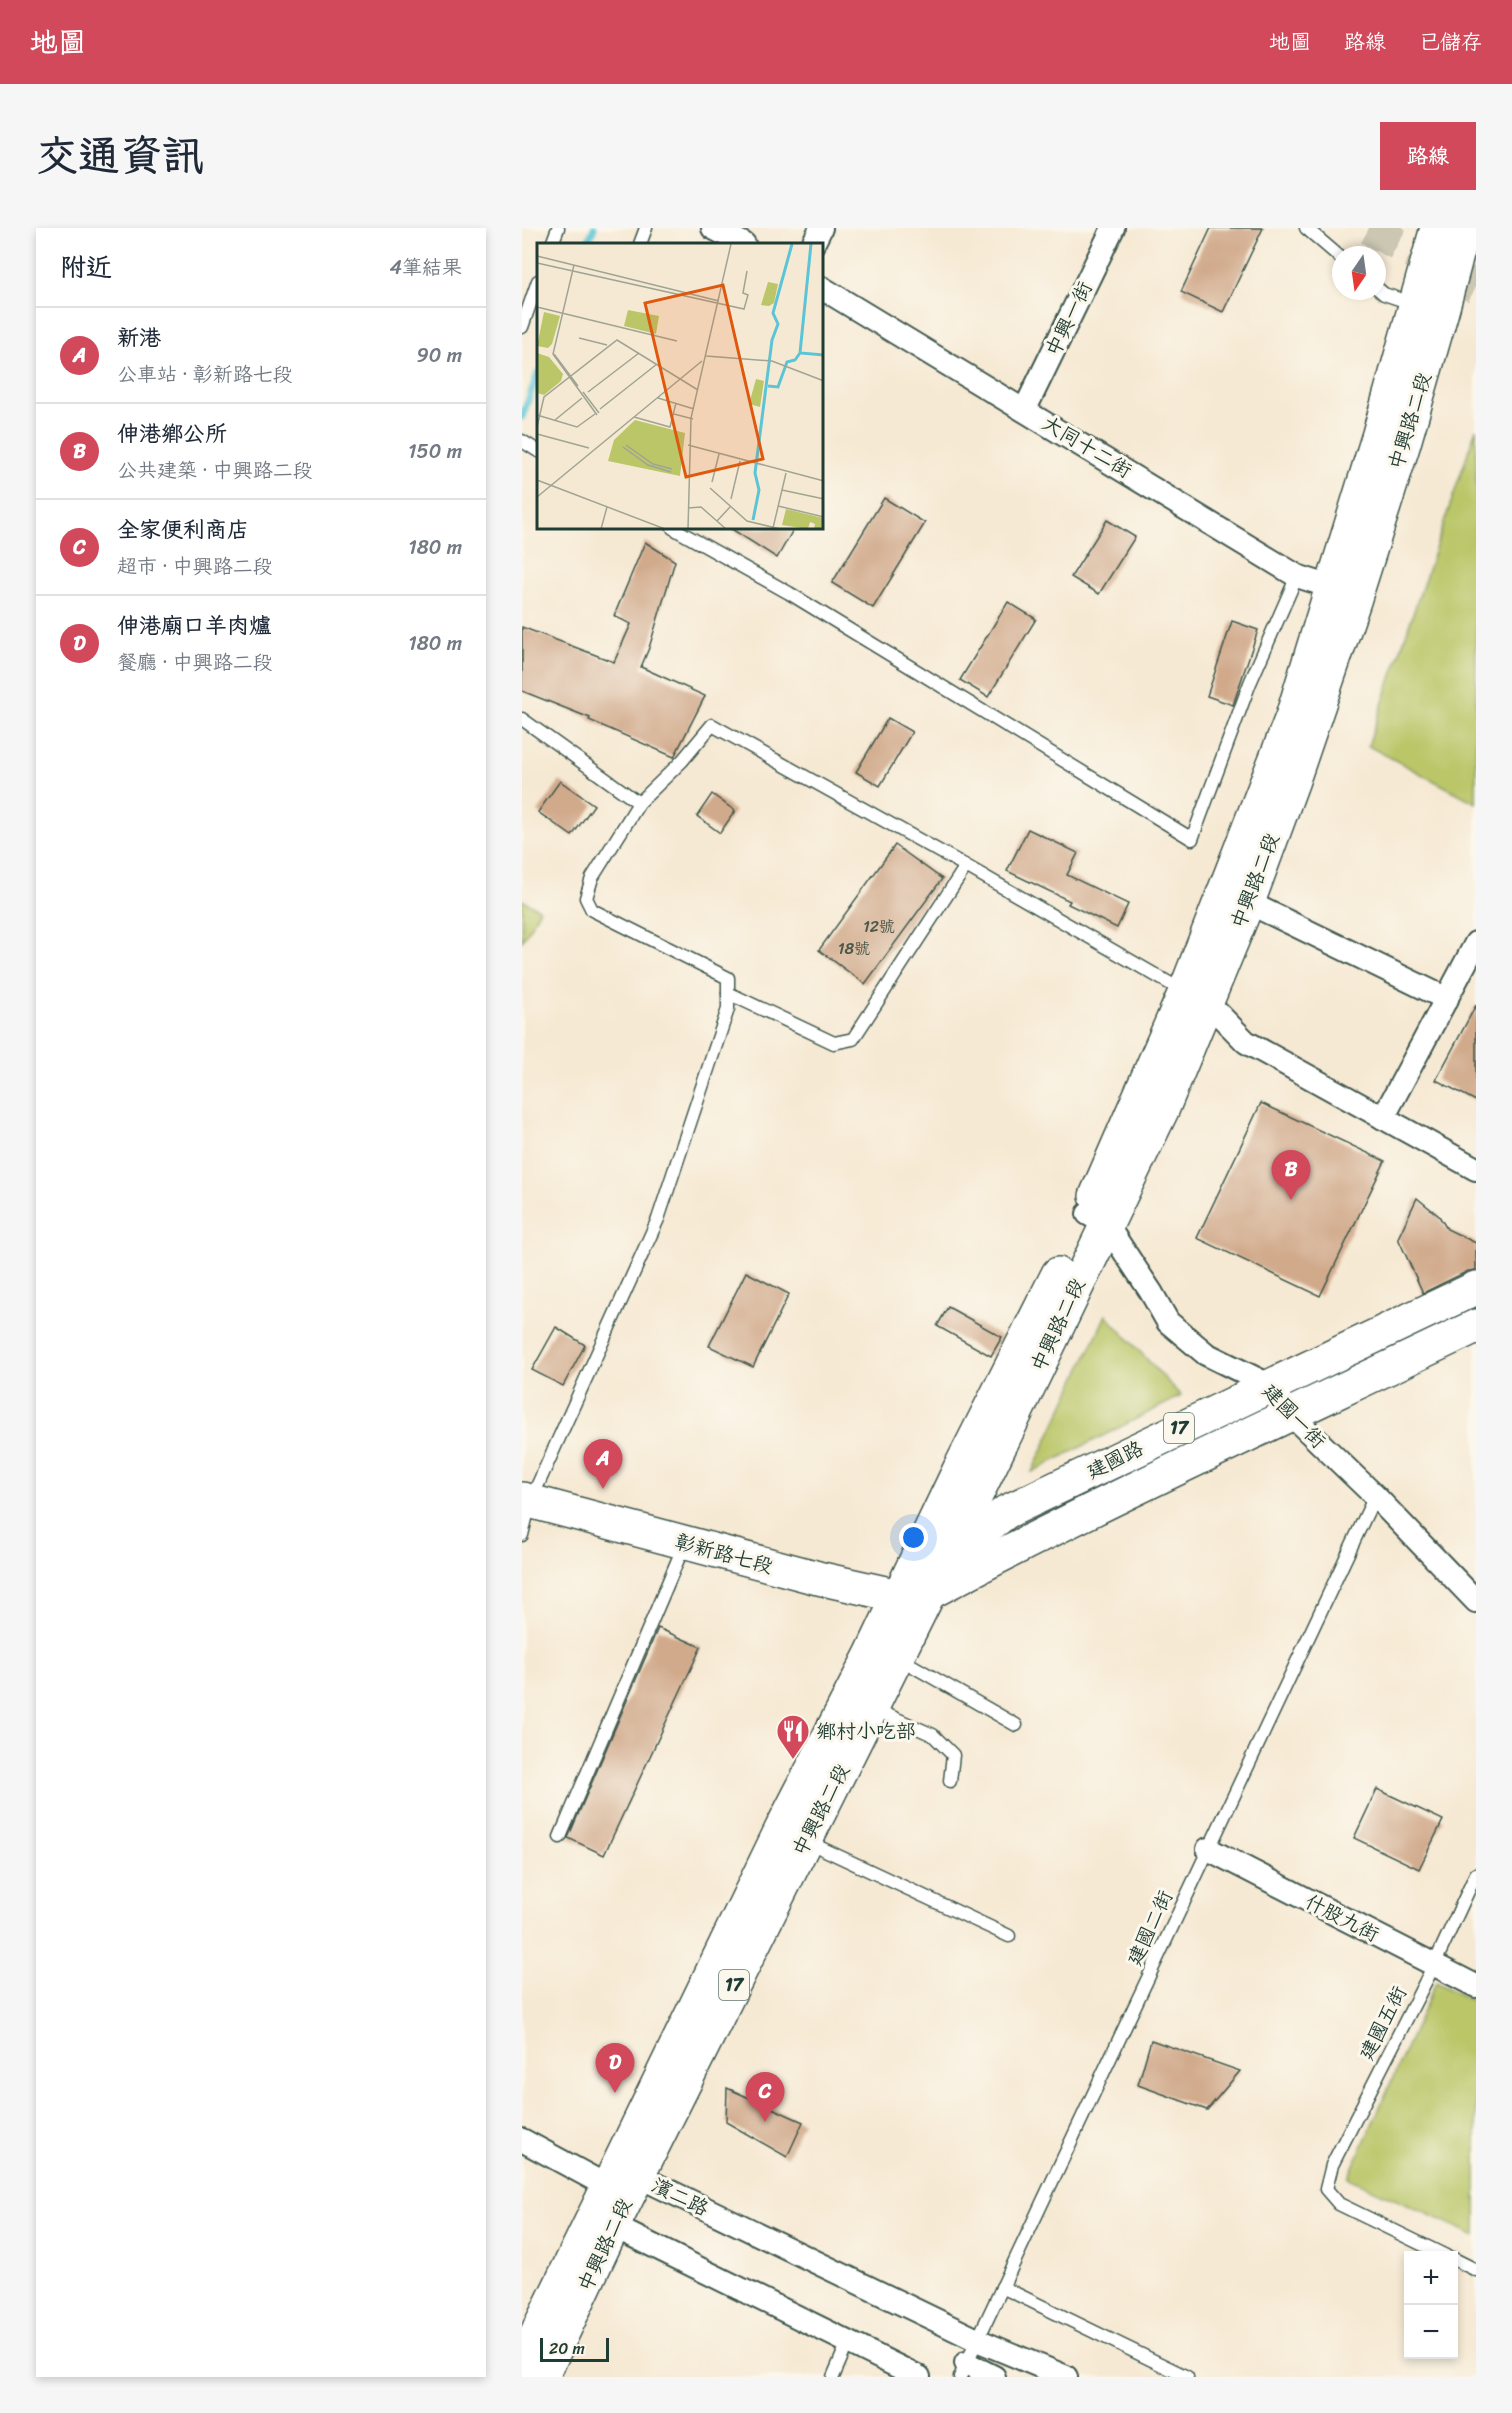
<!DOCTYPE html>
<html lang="zh-TW">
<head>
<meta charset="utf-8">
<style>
  :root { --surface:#fff; --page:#f6f6f7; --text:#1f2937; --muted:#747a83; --line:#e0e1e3; --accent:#d1495b }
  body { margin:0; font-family:Sriracha,"LXGW WenKai TC",sans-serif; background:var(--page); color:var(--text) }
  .controls { position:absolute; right:18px; bottom:18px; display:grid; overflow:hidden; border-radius:0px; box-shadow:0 3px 9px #0003 }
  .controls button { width:54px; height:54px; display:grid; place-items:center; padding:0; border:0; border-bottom:2px solid var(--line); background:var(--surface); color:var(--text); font:30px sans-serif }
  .compass { position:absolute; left:810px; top:18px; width:54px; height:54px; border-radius:50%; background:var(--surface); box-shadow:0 3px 9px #0003; rotate:193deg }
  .scale { position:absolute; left:18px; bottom:15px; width:69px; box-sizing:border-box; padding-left:6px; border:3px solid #1f3d34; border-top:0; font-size:16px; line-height:21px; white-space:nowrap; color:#1f3d34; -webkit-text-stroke:4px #fbf7ec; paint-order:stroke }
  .you { position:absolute; left:392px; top:1310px; width:21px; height:21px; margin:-15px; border:4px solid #fff; border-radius:50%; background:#1a73e8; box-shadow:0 0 0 9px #1a73e833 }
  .badge { display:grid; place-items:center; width:39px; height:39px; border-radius:50%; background:var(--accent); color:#fff; font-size:20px; font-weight:700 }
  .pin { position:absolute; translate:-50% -50px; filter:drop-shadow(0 2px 3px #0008) }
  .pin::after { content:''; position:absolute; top:32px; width:21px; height:18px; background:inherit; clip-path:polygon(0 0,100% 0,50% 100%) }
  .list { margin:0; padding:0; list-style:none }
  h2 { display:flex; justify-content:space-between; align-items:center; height:78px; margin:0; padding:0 24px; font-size:26px }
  h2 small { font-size:20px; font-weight:400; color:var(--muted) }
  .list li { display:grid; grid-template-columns:39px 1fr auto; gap:18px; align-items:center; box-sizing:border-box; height:96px; padding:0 24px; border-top:2px solid var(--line) }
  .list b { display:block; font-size:22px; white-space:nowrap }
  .list p { margin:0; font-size:20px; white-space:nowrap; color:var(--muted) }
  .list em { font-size:20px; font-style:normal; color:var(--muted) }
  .map { position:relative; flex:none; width:954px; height:2149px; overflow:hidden; border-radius:0px }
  header { display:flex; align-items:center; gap:36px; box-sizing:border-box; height:84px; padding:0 30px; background:var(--accent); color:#fff }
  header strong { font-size:28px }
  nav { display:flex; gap:33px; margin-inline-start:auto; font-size:21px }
  .intro { display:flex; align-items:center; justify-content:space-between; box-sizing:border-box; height:144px; padding:0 36px }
  h1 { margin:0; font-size:42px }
  .button { padding:15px 27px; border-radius:0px; background:var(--accent); color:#fff; font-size:21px; font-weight:700 }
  main { display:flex; gap:36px; padding:0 36px }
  aside { flex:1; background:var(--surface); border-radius:0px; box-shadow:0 3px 9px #0003 }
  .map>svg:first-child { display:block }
</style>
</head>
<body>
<header>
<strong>地圖</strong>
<nav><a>地圖</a><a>路線</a><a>已儲存</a></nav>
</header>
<div class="intro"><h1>交通資訊</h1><a class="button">路線</a></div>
<main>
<aside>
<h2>附近<small>4筆結果</small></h2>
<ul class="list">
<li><span class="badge">A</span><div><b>新港</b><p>公車站 · 彰新路七段</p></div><em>90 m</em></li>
<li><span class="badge">B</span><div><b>伸港鄉公所</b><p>公共建築 · 中興路二段</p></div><em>150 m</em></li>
<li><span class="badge">C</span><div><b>全家便利商店</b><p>超市 · 中興路二段</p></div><em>180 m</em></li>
<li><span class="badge">D</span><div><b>伸港廟口羊肉爐</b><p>餐廳 · 中興路二段</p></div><em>180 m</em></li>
</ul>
</aside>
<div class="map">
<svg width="954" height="2149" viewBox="0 0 954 2149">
  <rect width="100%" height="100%" fill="#fbf7ec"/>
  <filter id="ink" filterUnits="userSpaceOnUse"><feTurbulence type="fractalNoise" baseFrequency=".0167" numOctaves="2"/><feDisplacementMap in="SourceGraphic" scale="12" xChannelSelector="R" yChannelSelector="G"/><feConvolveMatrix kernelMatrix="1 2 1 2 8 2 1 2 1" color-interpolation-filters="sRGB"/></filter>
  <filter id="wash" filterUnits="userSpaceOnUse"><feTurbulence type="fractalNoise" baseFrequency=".008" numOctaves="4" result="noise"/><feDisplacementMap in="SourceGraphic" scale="24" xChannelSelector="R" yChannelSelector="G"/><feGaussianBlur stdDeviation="1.35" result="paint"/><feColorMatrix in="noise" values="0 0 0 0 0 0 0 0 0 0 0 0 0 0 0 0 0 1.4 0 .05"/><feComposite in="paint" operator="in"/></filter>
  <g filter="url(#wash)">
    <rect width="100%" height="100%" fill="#f6e9d3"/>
    <!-- green -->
    <g fill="#bac668" stroke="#6c824e" stroke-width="1.5">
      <polygon points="954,201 954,575 846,518"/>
      <polygon points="0,672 18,681 0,714"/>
      <polygon points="584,1087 659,1168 510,1244"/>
      <polygon points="914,1754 954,1775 954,2008 826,1950"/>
    </g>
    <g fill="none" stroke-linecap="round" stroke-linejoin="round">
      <!-- stream -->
      <g stroke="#5bc4d6" stroke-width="7">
        <polyline points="65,16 72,0"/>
        <polyline points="0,189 16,145"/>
      </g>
    </g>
    <g id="blocks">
      <!-- building -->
      <g fill="#d1aa8c">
        <polygon points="689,0 741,0 701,84 659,64"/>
        <polygon points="362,270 403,295 351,380 310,355"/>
        <polygon points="585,292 613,309 577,366 549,349"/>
        <polygon points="208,300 272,300 255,330"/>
        <polygon points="123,314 153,333 127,420 119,439 183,468 152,529 67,492 68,490 0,463 0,399 92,434 109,396 92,388"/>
        <polygon points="486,374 514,391 466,469 438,452"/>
        <polygon points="710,393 736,402 711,477 685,468"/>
        <polygon points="366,490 390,504 358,558 334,544"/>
        <polygon points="38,553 72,577 50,608 16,584"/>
        <polygon points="190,566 213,583 198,605 175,588"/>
        <polygon points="506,601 556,625 545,647 606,676 595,700 546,676 548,673 485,643"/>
        <polygon points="373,617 420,651 343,756 297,722"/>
        <polygon points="954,777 954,873 914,852"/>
        <polygon points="739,875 863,933 798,1068 675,1010"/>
        <polygon points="895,970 917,988 925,1001 954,1015 954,1042 946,1043 901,1065 876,1010"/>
        <polygon points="224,1044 267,1066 231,1139 187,1118"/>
        <polygon points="426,1079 480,1109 469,1128 415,1098"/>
        <polygon points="34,1099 63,1117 41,1158 10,1142"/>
        <polygon points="136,1400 179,1419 82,1627 46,1610"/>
        <polygon points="855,1561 921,1592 897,1641 832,1610"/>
        <polygon points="629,1812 718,1843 685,1882 616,1857"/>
        <polygon points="205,1860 281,1894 265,1929 204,1894"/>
      </g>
    </g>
  </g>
  <g filter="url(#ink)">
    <use href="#blocks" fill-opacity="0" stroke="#3f574c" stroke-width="1.5"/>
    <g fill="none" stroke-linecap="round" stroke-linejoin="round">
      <!-- secondary-tunnel -->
      <polyline stroke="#cbc7b3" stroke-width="33" stroke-dasharray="33 16" stroke-linecap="butt" points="847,0 954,59"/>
      <defs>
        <g id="lane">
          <polyline points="784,0 819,30"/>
          <polyline points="30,16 36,0"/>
          <polyline points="118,16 124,0"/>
          <polyline points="855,60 862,66 892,76"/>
          <polyline points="0,99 16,53"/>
          <polyline points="0,213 16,223"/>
          <polyline points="151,300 267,365 670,611 728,455 775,348"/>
          <polyline points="0,491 117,575"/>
          <polyline points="206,765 312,815 331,811 444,638"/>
          <polyline points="0,1307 8,1274 136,991 206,781 206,750 70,682 64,670 70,650 117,575 160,533 190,497 444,638 661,763"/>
          <polyline points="375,1429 494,1497"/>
          <polyline points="350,1480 411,1507 431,1527 428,1553"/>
          <polyline points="38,1609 163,1315"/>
          <polyline points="284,1613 487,1708"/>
          <polyline points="924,2028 817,1976 804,1961 810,1937 912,1737 954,1646"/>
          <polyline points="932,2031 954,2042"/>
          <polyline points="480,2059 665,2149"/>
          <polyline points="311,2149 326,2114"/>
          <polyline points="438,2149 853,1268"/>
        </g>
        <g id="street">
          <polyline points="191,0 222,16"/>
          <polyline points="291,16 299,0"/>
          <polyline points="300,60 775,348 809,359 823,367"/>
          <polyline points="503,181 591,0"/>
          <polyline points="715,669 925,771"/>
          <polyline points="673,769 686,775 724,814 954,941"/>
          <polyline points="861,890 954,715"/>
          <polyline points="566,986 584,996 629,1064 646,1094 684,1126 747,1157 768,1186 853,1268 954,1373"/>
          <polyline points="686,1621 954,1758"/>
          <polyline points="0,1912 85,1958"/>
          <polyline points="102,1953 116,1948 455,2112 544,2149"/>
          <polyline points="89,1984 91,1998 397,2149"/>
          <polyline points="444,2135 472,2149"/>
        </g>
        <g id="secondary">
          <polyline points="574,968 663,764 770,489 857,206 915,0"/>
          <polyline points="0,1271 296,1350 377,1368 407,1365 641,880 726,674 771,552 832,373 882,215 920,83 942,0"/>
          <polyline points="377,1368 439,1238 536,1046"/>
        </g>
        <g id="primary">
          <polyline points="0,2136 260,1600 349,1427 377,1368 484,1284 954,1060"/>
          <path d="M20,2149L91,1998L407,1365C586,1270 771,1186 954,1098"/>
        </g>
      </defs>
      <!-- lane casing -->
      <use href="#lane" stroke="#3f574c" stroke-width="15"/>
      <!-- street casing -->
      <use href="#street" stroke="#3f574c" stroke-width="26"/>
      <!-- secondary casing -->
      <use href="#secondary" stroke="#3f574c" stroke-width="36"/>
      <!-- primary casing -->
      <use href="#primary" stroke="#3f574c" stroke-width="36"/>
      <!-- lane -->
      <use href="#lane" stroke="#fff" stroke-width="12"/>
      <!-- street -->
      <use href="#street" stroke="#fff" stroke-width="22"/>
      <!-- secondary -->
      <use href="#secondary" stroke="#fff" stroke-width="33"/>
      <!-- primary -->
      <use href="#primary" stroke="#fff" stroke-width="33"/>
    </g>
  </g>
  <!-- icons -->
  <defs>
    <symbol id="restaurant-pin" viewBox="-11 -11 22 30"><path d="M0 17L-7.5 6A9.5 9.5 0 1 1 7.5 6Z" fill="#d1495b" stroke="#fbf7ec"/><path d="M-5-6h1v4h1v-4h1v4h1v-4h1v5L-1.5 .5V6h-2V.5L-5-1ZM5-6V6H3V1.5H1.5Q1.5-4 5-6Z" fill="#fff"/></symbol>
  </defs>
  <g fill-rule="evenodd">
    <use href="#restaurant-pin" x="252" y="1484" width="38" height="52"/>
  </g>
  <g text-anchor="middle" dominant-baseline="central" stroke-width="6" stroke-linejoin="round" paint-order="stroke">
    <!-- number labels -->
    <g font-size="16" fill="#4c584a">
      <text x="357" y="698">12號</text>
      <text x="332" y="720">18號</text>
    </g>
    <!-- shield labels -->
    <g fill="#fbf7ec" stroke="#61756b" stroke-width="1.5">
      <rect x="642" y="1185" width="30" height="30" rx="4.5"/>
      <rect x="197" y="1742" width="30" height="30" rx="4.5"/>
    </g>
    <g font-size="18" font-weight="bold" fill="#1f3d34">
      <text x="657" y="1200">17</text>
      <text x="212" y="1757">17</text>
    </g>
    <!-- street labels -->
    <g font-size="20" fill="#1f3d34" stroke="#fbf7ec">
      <text transform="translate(547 91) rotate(-64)">中興一街</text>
      <text transform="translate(888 193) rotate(-73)">中興路二段</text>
      <text transform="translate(565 219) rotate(31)">大同十二街</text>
      <text transform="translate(733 653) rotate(-69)">中興路二段</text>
      <text transform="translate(536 1097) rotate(-65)">中興路二段</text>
      <text transform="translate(772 1188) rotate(46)">建國一街</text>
      <text transform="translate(593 1232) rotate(-26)">建國路</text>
      <text transform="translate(202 1326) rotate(15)">彰新路七段</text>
      <text transform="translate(299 1582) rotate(-63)">中興路二段</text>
      <text transform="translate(820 1690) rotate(27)">什股九街</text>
      <text transform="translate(628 1700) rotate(-65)">建國二街</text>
      <text transform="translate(861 1795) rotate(-63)">建國五街</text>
      <text transform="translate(158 1969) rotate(26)">濱二路</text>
      <text transform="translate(83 2017) rotate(-65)">中興路二段</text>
    </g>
    <!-- poi labels -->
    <g font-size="20" fill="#1f3d34" stroke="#fbf7ec" text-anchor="start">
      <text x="294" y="1503">鄉村小吃部</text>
    </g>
  </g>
  <!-- overview -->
  <g transform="translate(15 15)">
    <rect width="286" height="286" fill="#f6e9d3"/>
    <path d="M231,39L241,41L237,60L232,63L224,62ZM91,67L122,73L119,91L87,83ZM7,69L23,73L15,101L11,105L0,103ZM0,110L12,114L26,131L24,138L7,152L0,150ZM219,136L227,138L223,164L212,161ZM98,177L148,190L143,233L71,218L77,197ZM249,266L286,275V286H277L278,281L273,279L271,286L245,282Z" fill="#bac668"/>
    <path fill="none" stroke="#5bc4d6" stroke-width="3" d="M274,1L263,110L287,112M231,143L241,144L250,119L258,117L263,110M216,277L222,247L218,230L235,97L241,81L236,70L255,1"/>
    <path fill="none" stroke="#a0a493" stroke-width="1.5" d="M0,13L182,58M0,20L207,66L211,52L206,50L210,28M37,22L16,111L60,172M0,64L140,98M42,95L70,102M17,111L41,143M169,113L235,118L287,138M46,149L62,170M51,149L102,110M121,155L157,166M63,166L120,121M137,171L156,176M0,172L40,184L58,171M97,174L133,184L139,160M18,177L45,155M0,184L7,154L80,97L161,147M0,191L52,205M89,202L116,221L135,226M151,202L287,238M86,204L111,222L134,229M0,237L128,286M175,239L182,211M173,245L210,278L243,286M245,247L287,256M0,254L165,118M194,256L203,218M241,263L287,274M151,265L164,264L189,286M180,278L193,264M236,285L249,230M64,286L70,264M151,286L154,175L194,1"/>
    <path fill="#de580e" fill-opacity="0.15" stroke="#de580e" stroke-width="3" d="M186,42L226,216L149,234L108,60Z"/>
    <rect width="286" height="286" fill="none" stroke="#1f3d34" stroke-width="3"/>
  </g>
</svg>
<div class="controls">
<button>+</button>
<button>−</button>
</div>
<svg class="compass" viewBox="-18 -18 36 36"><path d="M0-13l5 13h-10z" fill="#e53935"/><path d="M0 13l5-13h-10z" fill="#747a83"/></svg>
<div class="scale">20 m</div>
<div class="you"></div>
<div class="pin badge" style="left:81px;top:1261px">A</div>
<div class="pin badge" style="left:769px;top:972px">B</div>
<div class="pin badge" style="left:243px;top:1894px">C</div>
<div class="pin badge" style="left:93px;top:1865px">D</div>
</div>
</main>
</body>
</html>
